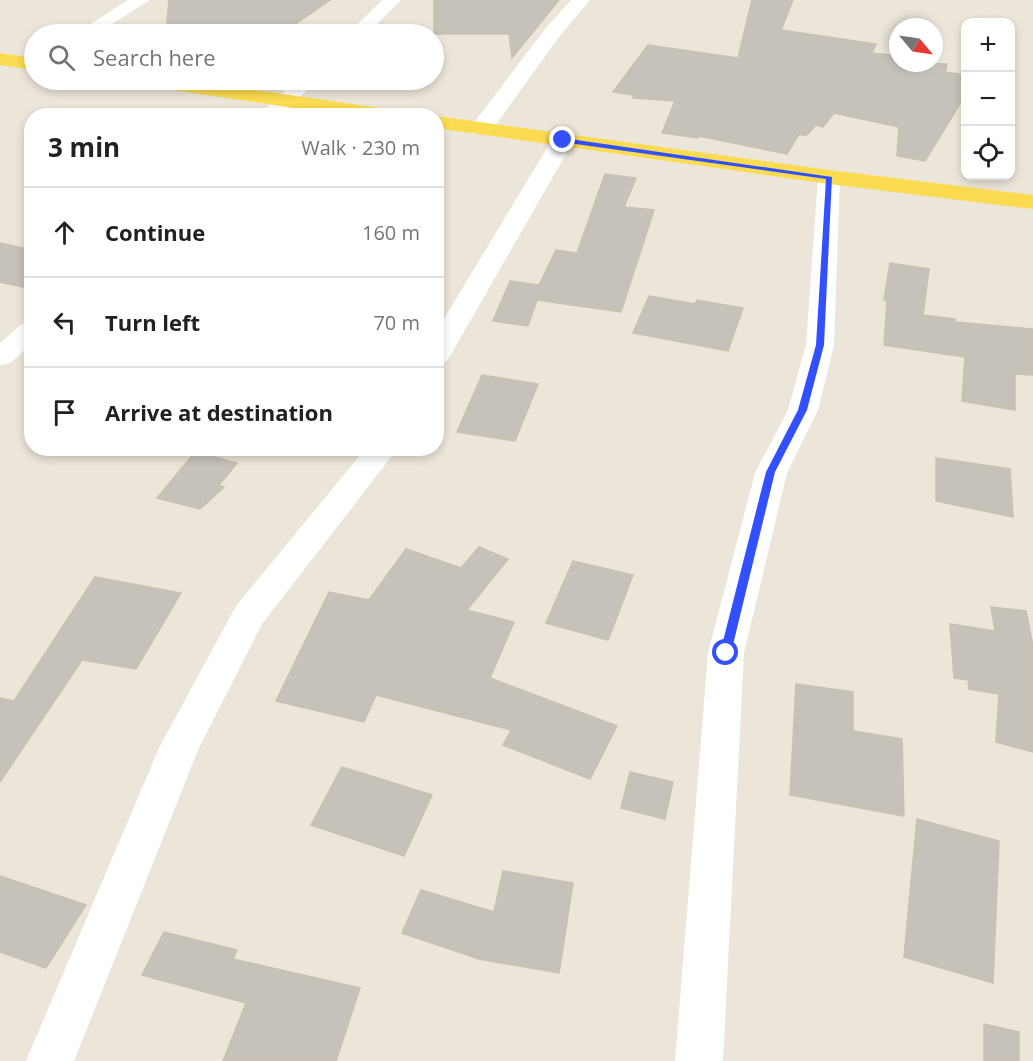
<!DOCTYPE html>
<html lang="en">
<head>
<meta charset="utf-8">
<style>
  :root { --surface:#fff; --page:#f6f6f6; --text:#202124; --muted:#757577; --line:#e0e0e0 }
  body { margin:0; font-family:"Open Sans",sans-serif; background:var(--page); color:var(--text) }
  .controls { position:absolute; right:18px; top:18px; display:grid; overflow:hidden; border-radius:12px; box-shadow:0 3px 9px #0003 }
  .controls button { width:54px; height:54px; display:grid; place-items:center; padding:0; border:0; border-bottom:2px solid var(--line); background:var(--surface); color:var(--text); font:30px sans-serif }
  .compass { position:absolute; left:889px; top:18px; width:54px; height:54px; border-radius:50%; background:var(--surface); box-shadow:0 3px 9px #0003; rotate:119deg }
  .stop { position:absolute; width:18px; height:18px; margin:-14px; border:4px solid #3350ff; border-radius:50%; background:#fff }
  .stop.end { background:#3350ff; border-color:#fff; box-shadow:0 2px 6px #0008 }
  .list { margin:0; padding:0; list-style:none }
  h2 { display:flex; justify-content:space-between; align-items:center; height:78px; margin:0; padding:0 24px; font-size:26px }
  h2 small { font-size:20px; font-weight:400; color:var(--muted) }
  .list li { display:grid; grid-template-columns:39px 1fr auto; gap:18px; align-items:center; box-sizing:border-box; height:90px; padding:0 24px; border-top:2px solid var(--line) }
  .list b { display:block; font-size:22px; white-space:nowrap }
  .list em { font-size:20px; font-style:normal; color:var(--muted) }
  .icon { flex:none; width:33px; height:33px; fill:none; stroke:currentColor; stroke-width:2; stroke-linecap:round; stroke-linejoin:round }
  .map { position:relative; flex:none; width:1033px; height:1061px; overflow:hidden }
  .search { position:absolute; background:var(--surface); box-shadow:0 3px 9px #0003; left:24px; top:24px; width:420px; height:66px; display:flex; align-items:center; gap:15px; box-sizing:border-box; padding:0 21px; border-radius:33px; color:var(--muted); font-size:22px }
  .panel { position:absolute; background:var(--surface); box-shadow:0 3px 9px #0003; left:24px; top:108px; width:420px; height:348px; border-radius:24px }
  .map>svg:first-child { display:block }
</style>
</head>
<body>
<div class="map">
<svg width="1033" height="1061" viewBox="0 0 1033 1061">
  <rect width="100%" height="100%" fill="#ece5d9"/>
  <!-- building -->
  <g fill="#c7c2b9" stroke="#c7c1b3" stroke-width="1.5">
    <polygon points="169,0 330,0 281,34 166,34"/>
    <polygon points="434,0 559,0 512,58 509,34 434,34"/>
    <polygon points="752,0 793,0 781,30 876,44 872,53 898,56 898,63 947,64 945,72 966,75 966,94 925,161 897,156 899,127 834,113 823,127 816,125 806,136 799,134 787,154 699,136 698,138 662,133 675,101 633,98 634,95 613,92 648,45 738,58"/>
    <polygon points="605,174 636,178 624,207 654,210 621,312 537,300 528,326 493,321 510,281 539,285 556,250 577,253"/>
    <polygon points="0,243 32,250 32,289 0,282"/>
    <polygon points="890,263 929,269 923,315 955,319 955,322 1033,329 1033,375 1015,374 1015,410 962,401 965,357 884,345 887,300 884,300"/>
    <polygon points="649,296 695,304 697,300 743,308 728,351 633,333"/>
    <polygon points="482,375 538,384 515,441 457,432"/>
    <polygon points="195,452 237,463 219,485 224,487 200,509 157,498"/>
    <polygon points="936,458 1010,469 1013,517 936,501"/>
    <polygon points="479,547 508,559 467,610 514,622 490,678 617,726 590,779 503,745 511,730 376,695 364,722 276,701 329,592 369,600 406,549 461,568"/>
    <polygon points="573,561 633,575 608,640 546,623"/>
    <polygon points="95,577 181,593 136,669 82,660 0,782 0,698 14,701"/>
    <polygon points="991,607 1026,611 1033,646 1033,752 996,742 999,694 969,689 968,680 954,678 950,624 995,631"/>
    <polygon points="796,684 853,692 853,731 902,739 904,816 790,795"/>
    <polygon points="342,767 432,795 404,856 311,825"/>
    <polygon points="630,772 673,782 665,819 621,808"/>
    <polygon points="917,819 999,841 993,983 904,957"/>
    <polygon points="503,871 573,883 559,973 479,959 402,933 421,890 494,912"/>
    <polygon points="0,876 86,905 46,968 0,952"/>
    <polygon points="164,932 237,950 233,959 360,988 336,1061 223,1061 246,1003 142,975"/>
    <polygon points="984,1024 1019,1032 1019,1061 984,1061"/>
  </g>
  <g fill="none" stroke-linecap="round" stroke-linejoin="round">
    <!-- minor -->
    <g fill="#fff" fill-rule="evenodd">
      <polygon points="128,0 150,0 96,34 75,34"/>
      <polygon points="382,0 401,0 367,34 348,34"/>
      <polygon points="571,0 590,0 559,37 489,134 473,134 470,129 473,124 545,29"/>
      <polygon points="296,80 317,80 281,116 258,116"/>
      <polygon points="563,133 571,135 574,140 450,356 446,362 436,364 436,332 552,140 555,135"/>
      <polygon points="829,170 837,172 840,177 834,345 818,410 787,473 744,653 723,1061 675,1061 708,653 755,473 788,410 806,345 818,177 821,172"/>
      <polygon points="32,322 32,344 10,363 0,365 0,343 22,324"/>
      <polygon points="366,448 398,448 262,624 198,750 74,1061 26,1061 159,748 236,606"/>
    </g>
    <!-- major -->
    <g fill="#fbdb4f" fill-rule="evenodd">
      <polygon points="0,53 34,58 34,70 0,65"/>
      <polygon points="137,80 185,80 394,110 404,116 347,116 147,86 140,84"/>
      <polygon points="436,116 829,170 1033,195 1033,209 829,184 436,128"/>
    </g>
  </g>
  <!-- route -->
  <polygon fill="#3350ff" points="563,138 832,177 824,345 807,410 775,472 731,653 726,657 720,653 766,472 798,410 816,345 826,179 561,142"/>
</svg>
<div class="controls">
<button>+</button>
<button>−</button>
<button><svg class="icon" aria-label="locate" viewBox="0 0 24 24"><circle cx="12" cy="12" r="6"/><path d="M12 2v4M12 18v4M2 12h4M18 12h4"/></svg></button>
</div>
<svg class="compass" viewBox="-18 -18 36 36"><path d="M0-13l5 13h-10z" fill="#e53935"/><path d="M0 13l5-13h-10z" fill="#757577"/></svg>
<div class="stop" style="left:726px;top:653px"></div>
<div class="stop end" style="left:563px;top:140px"></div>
<div class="search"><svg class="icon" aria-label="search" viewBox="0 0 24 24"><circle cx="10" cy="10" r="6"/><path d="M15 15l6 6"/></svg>Search here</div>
<section class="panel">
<h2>3 min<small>Walk · 230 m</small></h2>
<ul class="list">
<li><svg class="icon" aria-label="ahead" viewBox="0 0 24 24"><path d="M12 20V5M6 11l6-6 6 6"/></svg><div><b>Continue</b></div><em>160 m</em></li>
<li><svg class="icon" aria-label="left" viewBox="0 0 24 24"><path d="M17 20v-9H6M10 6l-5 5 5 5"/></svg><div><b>Turn left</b></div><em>70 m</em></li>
<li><svg class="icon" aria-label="arrive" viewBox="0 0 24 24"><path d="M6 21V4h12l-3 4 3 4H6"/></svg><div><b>Arrive at destination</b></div></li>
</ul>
</section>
</div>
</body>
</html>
